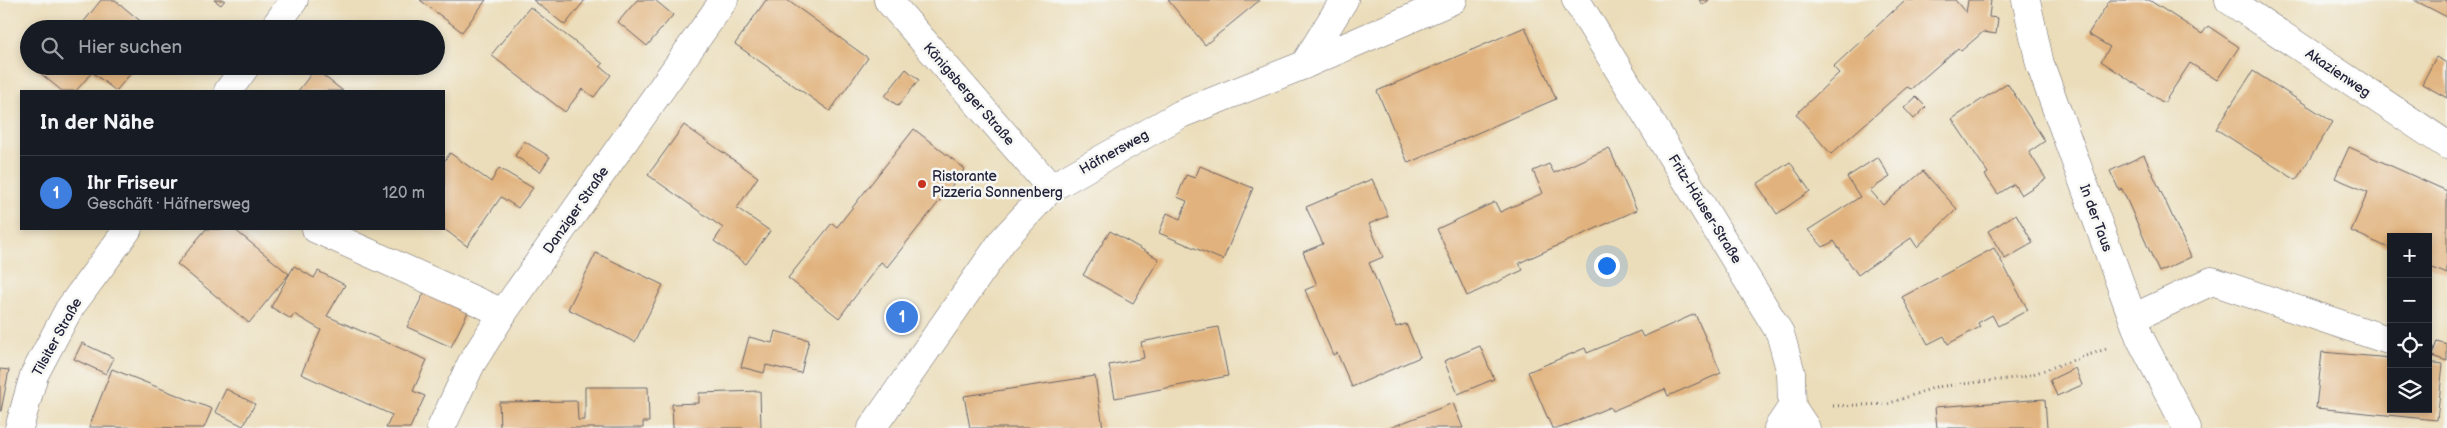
<!DOCTYPE html>
<html lang="de">
<head>
<meta charset="utf-8">
<style>
  :root { --surface:#171b24; --page:#242831; --text:#f1f3f6; --muted:#9ea1a6; --line:#363941; --accent:#1a73e8 }
  body { margin:0; font-family:"Balsamiq Sans",sans-serif; background:var(--page); color:var(--text) }
  .controls { position:absolute; right:15px; bottom:15px; display:grid; overflow:hidden; border-radius:0px; box-shadow:0 2px 8px #0003 }
  .controls button { width:45px; height:45px; display:grid; place-items:center; padding:0; border:0; border-bottom:1px solid var(--line); background:var(--surface); color:var(--text); font:25px sans-serif }
  .you { position:absolute; left:1606px; top:265px; width:18px; height:18px; margin:-12px; border:4px solid #fff; border-radius:50%; background:#1a73e8; box-shadow:0 0 0 8px #1a73e833 }
  .badge { display:grid; place-items:center; width:32px; height:32px; border-radius:50%; background:var(--accent); color:#fff; font-size:16px; font-weight:700 }
  .pin { position:absolute; translate:-50% -50%; border:2px solid #fff; box-shadow:0 1px 5px #0006 }
  .list { margin:0; padding:0; list-style:none }
  h2 { display:flex; justify-content:space-between; align-items:center; height:65px; margin:0; padding:0 20px; font-size:21px }
  h2 small { font-size:16px; font-weight:400; color:var(--muted) }
  .list li { display:grid; grid-template-columns:32px 1fr auto; gap:15px; align-items:center; box-sizing:border-box; height:75px; padding:0 20px; border-top:1px solid var(--line) }
  .list b { display:block; font-size:19px; white-space:nowrap }
  .list p { margin:0; font-size:16px; white-space:nowrap; color:var(--muted) }
  .list em { font-size:16px; font-style:normal; color:var(--muted) }
  .icon { flex:none; width:28px; height:28px; fill:none; stroke:currentColor; stroke-width:2; stroke-linecap:round; stroke-linejoin:round }
  .map { position:relative; flex:none; width:2447px; height:428px; overflow:hidden }
  .search { position:absolute; background:var(--surface); box-shadow:0 2px 8px #0003; left:20px; top:20px; width:425px; height:55px; display:flex; align-items:center; gap:12px; box-sizing:border-box; padding:0 18px; border-radius:28px; color:var(--muted); font-size:19px }
  .panel { position:absolute; background:var(--surface); box-shadow:0 2px 8px #0003; left:20px; top:90px; width:425px; height:140px; border-radius:0px }
  .map>svg:first-child { display:block }
</style>
</head>
<body>
<div class="map">
<svg width="2447" height="428" viewBox="0 0 2447 428">
  <rect width="100%" height="100%" fill="#f6f6f2"/>
  <filter id="ink" filterUnits="userSpaceOnUse"><feTurbulence type="fractalNoise" baseFrequency=".02" numOctaves="2"/><feDisplacementMap in="SourceGraphic" scale="10" xChannelSelector="R" yChannelSelector="G"/><feConvolveMatrix kernelMatrix="1 2 1 2 8 2 1 2 1" color-interpolation-filters="sRGB"/></filter>
  <filter id="wash" filterUnits="userSpaceOnUse"><feTurbulence type="fractalNoise" baseFrequency=".0096" numOctaves="4" result="noise"/><feDisplacementMap in="SourceGraphic" scale="20" xChannelSelector="R" yChannelSelector="G"/><feGaussianBlur stdDeviation="1.12" result="paint"/><feColorMatrix in="noise" values="0 0 0 0 0 0 0 0 0 0 0 0 0 0 0 0 0 1.4 0 .05"/><feComposite in="paint" operator="in"/></filter>
  <g filter="url(#wash)">
    <rect width="100%" height="100%" fill="#ebddb9"/>
    <g id="blocks">
      <!-- building -->
      <g fill="#e1b27d">
        <polygon points="101,0 115,0 150,29 78,29"/>
        <polygon points="214,0 225,0 221,5"/>
        <polygon points="420,0 486,0 462,32"/>
        <polygon points="533,0 585,0 565,25"/>
        <polygon points="637,0 655,0 673,15 647,46 618,22"/>
        <polygon points="766,0 787,0 868,58 830,111 735,44"/>
        <polygon points="1168,0 1260,0 1205,45"/>
        <polygon points="1699,0 1709,0 1703,5"/>
        <polygon points="1905,0 1955,0 1966,13 1968,0 1991,0 1989,17 1998,18 1996,34 1983,32 1961,51 1958,48 1911,89 1907,87 1831,154 1796,114 1839,73 1833,67"/>
        <polygon points="2110,0 2149,0 2202,34 2208,26 2239,47 2217,80 2190,63 2164,103 2101,61 2110,47 2088,34"/>
        <polygon points="2414,0 2447,0 2447,17"/>
        <polygon points="530,7 603,64 600,66 611,75 594,97 582,89 565,112 491,55"/>
        <polygon points="1525,27 1556,99 1408,163 1377,91"/>
        <polygon points="2436,57 2447,63 2447,98 2422,84"/>
        <polygon points="35,66 137,66 116,91 92,72 76,91 62,91 34,68"/>
        <polygon points="315,69 343,91 298,91"/>
        <polygon points="906,69 919,80 898,106 885,96"/>
        <polygon points="2253,71 2333,122 2296,180 2216,129"/>
        <polygon points="2007,83 2045,141 2029,152 2046,179 2021,195 2014,184 1998,194 1985,175 1988,173 1952,119"/>
        <polygon points="1916,97 1926,107 1914,119 1904,108"/>
        <polygon points="684,125 758,177 737,208 770,231 746,264 714,241 723,228 648,175"/>
        <polygon points="914,129 965,169 887,267 881,262 839,318 788,278 832,223 837,227"/>
        <polygon points="524,141 550,157 540,172 515,156"/>
        <polygon points="2349,147 2447,191 2447,274 2428,266 2428,237 2391,237 2391,249 2351,231 2368,192 2335,178"/>
        <polygon points="1609,148 1637,210 1519,263 1523,270 1467,296 1437,229 1495,202 1500,212 1543,193 1533,171 1549,164 1554,173"/>
        <polygon points="450,153 491,182 499,168 533,188 518,208 501,197 467,246 444,229 444,162"/>
        <polygon points="2144,155 2191,257 2159,272 2122,189 2119,190 2110,171"/>
        <polygon points="1878,157 1890,177 1870,190 1883,205 1923,171 1957,209 1917,247 1911,238 1858,275 1834,241 1823,247 1808,230 1860,197 1847,177"/>
        <polygon points="1790,162 1810,191 1777,214 1757,184"/>
        <polygon points="1200,166 1253,188 1223,260 1159,233 1167,213 1180,219 1187,201 1177,197 1186,175 1195,178"/>
        <polygon points="1372,179 1388,216 1369,224 1383,257 1369,263 1396,327 1406,324 1420,357 1352,387 1337,353 1333,355 1305,290 1317,285 1303,252 1323,244 1306,207"/>
        <polygon points="2016,214 2033,243 2005,259 1988,231"/>
        <polygon points="206,229 234,229 289,274 249,323 177,264"/>
        <polygon points="1110,231 1159,259 1133,303 1083,275"/>
        <polygon points="1994,248 2028,310 1998,326 1992,315 1978,323 1980,327 1948,344 1944,336 1928,344 1902,297"/>
        <polygon points="596,253 663,285 635,342 568,309"/>
        <polygon points="294,266 314,278 318,271 345,285 327,316 427,360 413,391 425,396 410,428 386,428 392,415 301,374 321,330 294,314 291,319 271,307"/>
        <polygon points="427,287 469,310 451,347 407,327"/>
        <polygon points="1695,314 1721,373 1668,396 1665,389 1612,411 1610,407 1560,428 1552,428 1528,372 1585,348 1587,353 1640,331 1643,337"/>
        <polygon points="1218,327 1228,376 1115,398 1109,365 1144,358 1141,342"/>
        <polygon points="775,331 809,340 801,373 766,365 764,373 741,367 749,337 772,343"/>
        <polygon points="2437,341 2447,344 2447,361 2432,356"/>
        <polygon points="82,343 114,358 106,374 74,359"/>
        <polygon points="1480,346 1494,379 1458,394 1444,361"/>
        <polygon points="2322,352 2391,358 2391,409 2428,409 2428,362 2443,364 2437,420 2316,408"/>
        <polygon points="2075,368 2082,385 2057,396 2050,380"/>
        <polygon points="0,369 9,370 1,411 0,411"/>
        <polygon points="112,369 212,409 204,428 89,427"/>
        <polygon points="1095,376 1103,428 970,428 964,396"/>
        <polygon points="585,387 648,387 649,422 643,422 643,428 500,428 499,402 577,401 578,420 585,420"/>
        <polygon points="226,389 255,404 243,426 215,412"/>
        <polygon points="760,391 761,428 673,428 672,404 699,403 699,393"/>
        <polygon points="2045,399 2047,428 1937,428 1935,407"/>
        <polygon points="1453,403 1463,428 1390,428 1397,425"/>
      </g>
    </g>
  </g>
  <g filter="url(#ink)">
    <use href="#blocks" fill-opacity="0" stroke="#686367" stroke-width="1"/>
    <g fill="none" stroke-linecap="round" stroke-linejoin="round">
      <defs>
        <g id="minor">
          <polyline points="888,0 1051,188"/>
          <polyline points="1576,0 1780,333 1791,373 1792,407 1806,428"/>
          <polyline points="2026,0 2040,64 2140,338 2187,428"/>
          <polyline points="2229,0 2447,145"/>
          <polyline points="273,29 294,0"/>
          <polyline points="1304,65 1344,0"/>
          <polyline points="228,91 246,66"/>
          <polyline points="316,229 503,313"/>
          <polyline points="2133,318 2212,281 2391,341"/>
          <polyline points="19,428 34,375 69,309 128,229"/>
          <polyline points="441,428 471,364 503,313 724,0"/>
          <polyline points="872,428 1003,240 1051,188 1181,114 1304,65 1453,0"/>
          <polyline points="1778,428 1792,407"/>
        </g>
      </defs>
      <!-- minor casing -->
      <use href="#minor" stroke="#686367" stroke-width="29"/>
      <!-- path -->
      <polyline stroke="#686367" stroke-width="3" stroke-dasharray="1 4" stroke-linecap="butt" points="1833,406 1887,404 1936,387 2024,377 2109,348"/>
      <!-- minor -->
      <use href="#minor" stroke="#fff" stroke-width="28"/>
    </g>
  </g>
  <!-- markers -->
  <circle fill="#c8321e" stroke="#f6f6f2" stroke-width="2" cx="922" cy="184" r="5"/>
  <g text-anchor="middle" dominant-baseline="central" stroke-width="5" stroke-linejoin="round" paint-order="stroke">
    <!-- street labels -->
    <g font-size="14" fill="#22223b" stroke="#f6f6f2">
      <text transform="translate(2338 73) rotate(34)">Akazienweg</text>
      <text transform="translate(969 94) rotate(49)">Königsberger Straße</text>
      <text transform="translate(1114 152) rotate(-29)">Häfnersweg</text>
      <text transform="translate(1705 209) rotate(58)">Fritz-Häuser-Straße</text>
      <text transform="translate(576 210) rotate(-55)">Danziger Straße</text>
      <text transform="translate(2096 218) rotate(70)">In der Taus</text>
      <text transform="translate(57 337) rotate(-61)">Tilsiter Straße</text>
    </g>
    <!-- poi labels -->
    <g font-size="14" fill="#22223b" stroke="#f6f6f2" text-anchor="start">
      <text x="932" y="176">Ristorante<tspan x="932" dy="16">Pizzeria Sonnenberg</tspan></text>
    </g>
  </g>
</svg>
<div class="controls">
<button>+</button>
<button>−</button>
<button><svg class="icon" aria-label="locate" viewBox="0 0 24 24"><circle cx="12" cy="12" r="6"/><path d="M12 2v4M12 18v4M2 12h4M18 12h4"/></svg></button>
<button><svg class="icon" aria-label="layers" viewBox="0 0 24 24"><path d="M12 4l9 5-9 5-9-5zM3 14l9 5 9-5"/></svg></button>
</div>
<div class="you"></div>
<div class="pin badge" style="left:902px;top:317px;background:#3f7fe0">1</div>
<div class="search"><svg class="icon" aria-label="search" viewBox="0 0 24 24"><circle cx="10" cy="10" r="6"/><path d="M15 15l6 6"/></svg>Hier suchen</div>
<section class="panel">
<h2>In der Nähe<small></small></h2>
<ul class="list">
<li><span class="badge" style="background:#3f7fe0">1</span><div><b>Ihr Friseur</b><p>Geschäft · Häfnersweg</p></div><em>120 m</em></li>
</ul>
</section>
</div>
</body>
</html>
